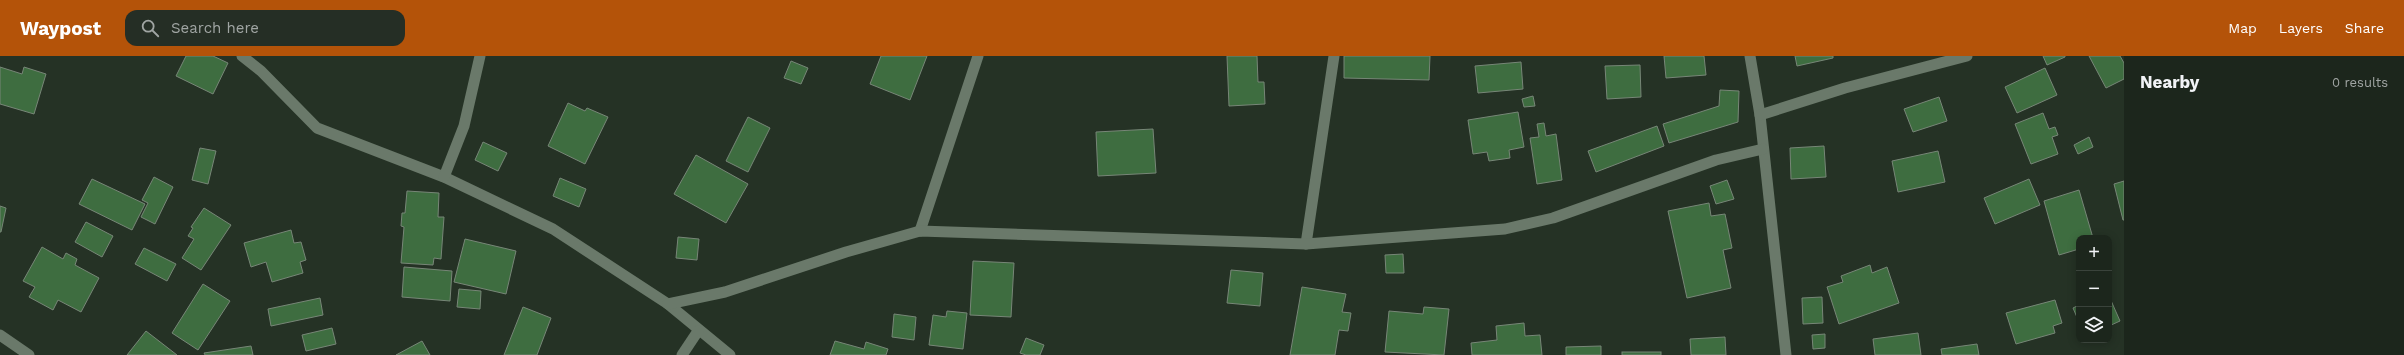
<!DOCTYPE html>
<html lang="en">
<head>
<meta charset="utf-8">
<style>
  :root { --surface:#1c261c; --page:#252e25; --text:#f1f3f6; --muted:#a0a5a3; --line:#3a433b; --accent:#b45309 }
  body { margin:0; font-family:"Work Sans",sans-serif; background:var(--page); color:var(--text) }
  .controls { position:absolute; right:12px; bottom:12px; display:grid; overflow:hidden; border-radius:8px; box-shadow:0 2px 10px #0003 }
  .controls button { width:36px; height:36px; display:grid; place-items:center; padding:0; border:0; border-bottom:1px solid var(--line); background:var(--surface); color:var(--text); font:20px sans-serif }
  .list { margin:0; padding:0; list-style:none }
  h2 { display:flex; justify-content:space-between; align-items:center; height:52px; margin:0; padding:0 16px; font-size:17px }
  h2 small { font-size:13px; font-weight:400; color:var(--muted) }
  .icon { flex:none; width:22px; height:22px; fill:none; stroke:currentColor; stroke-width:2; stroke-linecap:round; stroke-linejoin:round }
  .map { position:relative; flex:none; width:2124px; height:299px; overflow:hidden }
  header { display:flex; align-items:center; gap:24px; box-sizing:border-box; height:56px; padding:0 20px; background:var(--accent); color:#fff }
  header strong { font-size:19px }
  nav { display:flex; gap:22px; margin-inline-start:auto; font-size:14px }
  .search { width:280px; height:36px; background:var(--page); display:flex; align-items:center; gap:10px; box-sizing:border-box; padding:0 14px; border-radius:12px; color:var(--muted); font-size:15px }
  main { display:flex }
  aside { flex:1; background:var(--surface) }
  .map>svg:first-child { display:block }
</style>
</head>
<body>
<header>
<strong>Waypost</strong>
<div class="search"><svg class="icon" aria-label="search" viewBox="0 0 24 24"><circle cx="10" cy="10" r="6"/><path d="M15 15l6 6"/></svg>Search here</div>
<nav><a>Map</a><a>Layers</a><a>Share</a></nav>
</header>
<main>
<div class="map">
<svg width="2124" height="299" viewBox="0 0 2124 299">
  <rect width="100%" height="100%" fill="#253225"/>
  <!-- building -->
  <g fill="#3e6d40" stroke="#778677">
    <polygon points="186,0 213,0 228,7 213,38 176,20"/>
    <polygon points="881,0 927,0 910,44 870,28"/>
    <polygon points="1227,0 1257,0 1258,26 1264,26 1265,48 1229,50"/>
    <polygon points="1344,0 1430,0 1429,24 1344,22"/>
    <polygon points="1664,0 1704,0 1706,19 1666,22"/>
    <polygon points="1795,0 1833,0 1833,2 1797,10"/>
    <polygon points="2043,0 2065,0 2065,1 2047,9"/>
    <polygon points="2089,0 2120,0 2124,7 2124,23 2106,32"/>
    <polygon points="791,5 808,12 801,28 784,22"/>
    <polygon points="1521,6 1523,33 1478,37 1475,10"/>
    <polygon points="1640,9 1641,41 1607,43 1605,10"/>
    <polygon points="0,11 22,18 24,11 46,18 34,58 0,48"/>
    <polygon points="2045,12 2057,39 2017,57 2005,31"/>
    <polygon points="1720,34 1739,35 1738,66 1669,87 1663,68 1719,50"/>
    <polygon points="1533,40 1535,50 1524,51 1522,43"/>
    <polygon points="1939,41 1947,65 1913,76 1904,53"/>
    <polygon points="568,47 585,55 587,52 608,61 585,108 548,90"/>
    <polygon points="1518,56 1524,91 1509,94 1510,102 1489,105 1487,96 1473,98 1468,64"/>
    <polygon points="2043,57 2049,73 2055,71 2058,79 2052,81 2058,98 2031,108 2015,68"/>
    <polygon points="748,61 770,72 748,116 726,105"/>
    <polygon points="1544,67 1546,80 1556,78 1562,124 1537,128 1530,82 1539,81 1537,68"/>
    <polygon points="1657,70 1664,90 1596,116 1588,95"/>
    <polygon points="1153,73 1156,117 1098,120 1096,76"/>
    <polygon points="2089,81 2093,91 2078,98 2074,89"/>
    <polygon points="483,86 507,97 498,115 475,104"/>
    <polygon points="1824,90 1826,121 1791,123 1790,92"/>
    <polygon points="200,92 216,95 208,128 192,124"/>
    <polygon points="1938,95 1945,126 1898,136 1892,105"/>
    <polygon points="696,99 748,128 726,167 674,138"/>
    <polygon points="154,121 173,131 155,168 141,161 148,147 142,144"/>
    <polygon points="560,122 586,133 579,151 553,140"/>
    <polygon points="92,123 145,148 132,174 79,148"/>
    <polygon points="2029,123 2040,149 1995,168 1984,142"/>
    <polygon points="1727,124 1734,143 1716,148 1710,130"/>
    <polygon points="2124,125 2124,164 2123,164 2114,128"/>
    <polygon points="2079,134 2093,182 2079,182 2079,193 2059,199 2044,145"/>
    <polygon points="407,135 439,137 438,161 444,161 441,203 434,202 433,209 401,207 404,171 401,170 402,157 405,157"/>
    <polygon points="1709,147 1711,160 1725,158 1732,192 1723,194 1731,232 1687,242 1668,155"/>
    <polygon points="0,150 6,152 1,176 0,176"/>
    <polygon points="204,152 231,169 201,214 182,202 194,183 188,180 193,172 191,171"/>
    <polygon points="86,166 113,180 102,201 75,186"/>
    <polygon points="291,174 294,187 301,186 306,204 300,206 303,217 272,226 266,206 251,211 244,187"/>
    <polygon points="678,181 699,183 697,204 676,202"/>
    <polygon points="465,183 516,195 506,238 454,226"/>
    <polygon points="42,191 63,203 66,197 77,203 75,209 99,222 81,256 58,244 53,254 29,241 35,231 23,225"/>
    <polygon points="144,192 176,208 167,225 135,208"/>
    <polygon points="1403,198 1404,217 1386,217 1385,199"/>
    <polygon points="973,205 1014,207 1011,261 970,259"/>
    <polygon points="1870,209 1872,217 1887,211 1899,247 1839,268 1827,231 1843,226 1841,220"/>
    <polygon points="404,211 452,215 450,245 402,241"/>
    <polygon points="1231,214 1263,217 1260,250 1227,247"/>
    <polygon points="203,228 230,245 198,294 172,277"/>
    <polygon points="1302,231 1346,238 1342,256 1351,257 1348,275 1339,274 1335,299 1290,299"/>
    <polygon points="459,233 481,235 480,253 457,251"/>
    <polygon points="2109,240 2120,265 2109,270"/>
    <polygon points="1822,241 1823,267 1803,268 1802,242"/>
    <polygon points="320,242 323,259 271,270 268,253"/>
    <polygon points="2055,244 2062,267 2053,270 2055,277 2016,288 2006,257"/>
    <polygon points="2079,249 2079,266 2073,252"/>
    <polygon points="523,251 551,262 537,299 504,299"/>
    <polygon points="1424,251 1449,253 1444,299 1385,296 1389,255 1423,258"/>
    <polygon points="947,255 967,257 963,293 929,289 933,259 946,261"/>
    <polygon points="894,258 916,261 914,284 892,281"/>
    <polygon points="1524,267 1525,280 1540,279 1542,299 1472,299 1471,287 1497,284 1496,270"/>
    <polygon points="332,272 336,288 306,295 302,279"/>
    <polygon points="146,275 177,299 127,299"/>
    <polygon points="1918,277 1921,299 1875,299 1873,283"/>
    <polygon points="1825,278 1825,292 1813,293 1812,279"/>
    <polygon points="1725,281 1726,299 1691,299 1690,283"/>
    <polygon points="1026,282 1044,289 1040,299 1026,299 1020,297"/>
    <polygon points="422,285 430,299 396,299"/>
    <polygon points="835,285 864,293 866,286 888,293 886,299 830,299"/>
    <polygon points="1977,288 1979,299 1942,299 1941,293"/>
    <polygon points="251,290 253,299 205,299 204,297"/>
    <polygon points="1601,290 1601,299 1566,299 1566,291"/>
    <rect x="1622" y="296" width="39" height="3"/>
  </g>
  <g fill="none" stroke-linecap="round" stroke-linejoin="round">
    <!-- minor -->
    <g stroke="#6a796a" stroke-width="11">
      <polyline points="242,0 261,15 317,72 444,121 553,173 668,248 730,299"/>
      <polyline points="1750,0 1760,59 1786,299"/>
      <polyline points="1760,59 1845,32 1967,0"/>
      <polyline points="444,121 464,70 480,0"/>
      <polyline points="920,175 978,0"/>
      <polyline points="1306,188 1334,0"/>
      <polyline points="668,248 725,236 846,196 920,175 1306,188 1505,173 1553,162 1716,104 1763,93"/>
      <polyline points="0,279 29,299"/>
      <polyline points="682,299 698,275"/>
    </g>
  </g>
</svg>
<div class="controls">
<button>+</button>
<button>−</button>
<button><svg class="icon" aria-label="layers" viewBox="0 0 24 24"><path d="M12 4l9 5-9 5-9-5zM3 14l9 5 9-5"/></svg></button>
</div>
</div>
<aside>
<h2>Nearby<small>0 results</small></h2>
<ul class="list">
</ul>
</aside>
</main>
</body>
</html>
